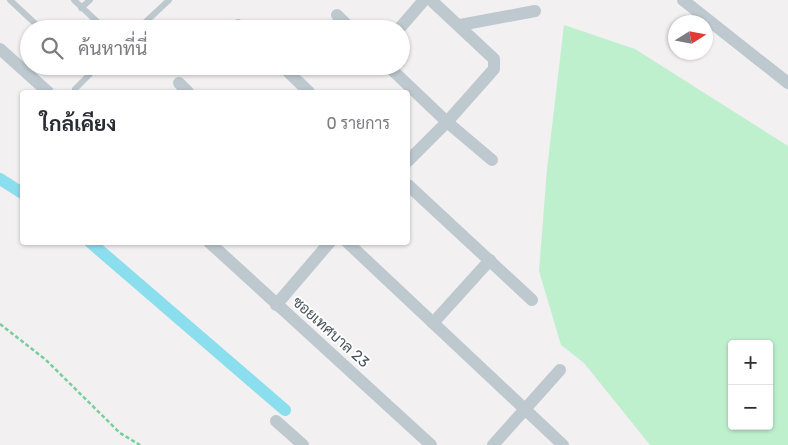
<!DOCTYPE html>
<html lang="th">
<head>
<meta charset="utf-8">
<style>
  :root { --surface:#fff; --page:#f7f7f7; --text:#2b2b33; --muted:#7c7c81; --line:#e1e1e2 }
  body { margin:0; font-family:Rubik,Sarabun,sans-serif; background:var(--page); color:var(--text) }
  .controls { position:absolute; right:15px; bottom:15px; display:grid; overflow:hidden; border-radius:5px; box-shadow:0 1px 4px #0004 }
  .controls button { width:45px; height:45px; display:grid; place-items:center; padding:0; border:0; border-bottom:1px solid var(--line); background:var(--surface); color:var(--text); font:25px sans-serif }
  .compass { position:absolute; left:668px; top:15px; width:45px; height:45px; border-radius:50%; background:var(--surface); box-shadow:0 1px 4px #0004; rotate:79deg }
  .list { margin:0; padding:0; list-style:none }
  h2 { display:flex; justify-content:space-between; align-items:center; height:65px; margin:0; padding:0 20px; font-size:21px }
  h2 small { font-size:16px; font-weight:400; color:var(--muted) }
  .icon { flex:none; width:28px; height:28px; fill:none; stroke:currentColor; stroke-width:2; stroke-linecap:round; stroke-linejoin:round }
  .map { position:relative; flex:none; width:788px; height:445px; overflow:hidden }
  .search { position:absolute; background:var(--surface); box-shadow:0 1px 4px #0004; left:20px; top:20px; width:390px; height:55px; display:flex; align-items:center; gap:12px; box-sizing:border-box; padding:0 18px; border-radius:28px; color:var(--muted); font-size:19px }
  .panel { position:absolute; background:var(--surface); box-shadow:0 1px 4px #0004; left:20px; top:90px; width:390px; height:155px; border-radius:5px }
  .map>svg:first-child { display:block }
</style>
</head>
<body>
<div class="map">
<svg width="788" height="445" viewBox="0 0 788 445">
  <rect width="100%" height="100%" fill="#f2f0f0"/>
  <!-- green -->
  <path fill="#bef0ce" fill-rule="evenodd" d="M564,25L635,49L788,146V445H650L584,363L561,345L539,271L547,169ZM732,344H769V426H732Z"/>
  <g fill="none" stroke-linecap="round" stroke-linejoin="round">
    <!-- canal -->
    <g stroke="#8bdeed" stroke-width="12">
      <polyline points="0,179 22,193"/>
      <polyline points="90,242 285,410"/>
    </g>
    <!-- path -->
    <polyline stroke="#76ce9d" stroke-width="2.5" stroke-dasharray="4 2.5" stroke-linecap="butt" points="0,324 46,360 120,433 140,445"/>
    <!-- service -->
    <g stroke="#bdc8cf" stroke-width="6">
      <polyline points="10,0 41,29"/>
      <polyline points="74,0 105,29"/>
      <polyline points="81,8 90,0"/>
      <polyline points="138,29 169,0"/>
      <polyline points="90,74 98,66"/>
      <polyline points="75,89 90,74 82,66"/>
    </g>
    <!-- minor -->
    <g stroke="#bdc8cf" stroke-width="12">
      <polyline points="683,0 788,83"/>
      <polyline points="337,15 351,29"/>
      <polyline points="238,25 242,29"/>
      <polyline points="460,25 535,11"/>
      <polyline points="399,29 424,0"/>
      <polyline points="0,49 48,92"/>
      <polyline points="282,66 309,92"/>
      <polyline points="388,66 447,122 492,160"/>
      <polyline points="179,83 188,92"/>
      <polyline points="408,161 447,122 494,69 494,59 431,0"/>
      <polyline points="408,185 532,300"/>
      <polyline points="209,242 431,445"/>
      <polyline points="347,242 563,445"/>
      <polyline points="276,305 330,242"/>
      <polyline points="433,323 490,260"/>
      <polyline points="276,421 303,445"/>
      <polyline points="493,445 560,370"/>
    </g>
  </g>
  <g text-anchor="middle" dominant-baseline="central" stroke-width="4" stroke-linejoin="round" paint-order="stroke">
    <!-- street labels -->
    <g font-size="15" fill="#47545d" stroke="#fff">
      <text transform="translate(331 332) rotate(42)">ซอยเทศบาล 23</text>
    </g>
  </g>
</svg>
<div class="controls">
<button>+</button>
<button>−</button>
</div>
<svg class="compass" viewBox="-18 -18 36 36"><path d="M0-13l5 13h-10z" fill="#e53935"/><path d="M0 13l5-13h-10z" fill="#7c7c81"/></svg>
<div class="search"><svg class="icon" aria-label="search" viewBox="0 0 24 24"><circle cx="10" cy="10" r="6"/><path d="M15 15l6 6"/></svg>ค้นหาที่นี่</div>
<section class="panel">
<h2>ใกล้เคียง<small>0 รายการ</small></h2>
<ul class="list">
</ul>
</section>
</div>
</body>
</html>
